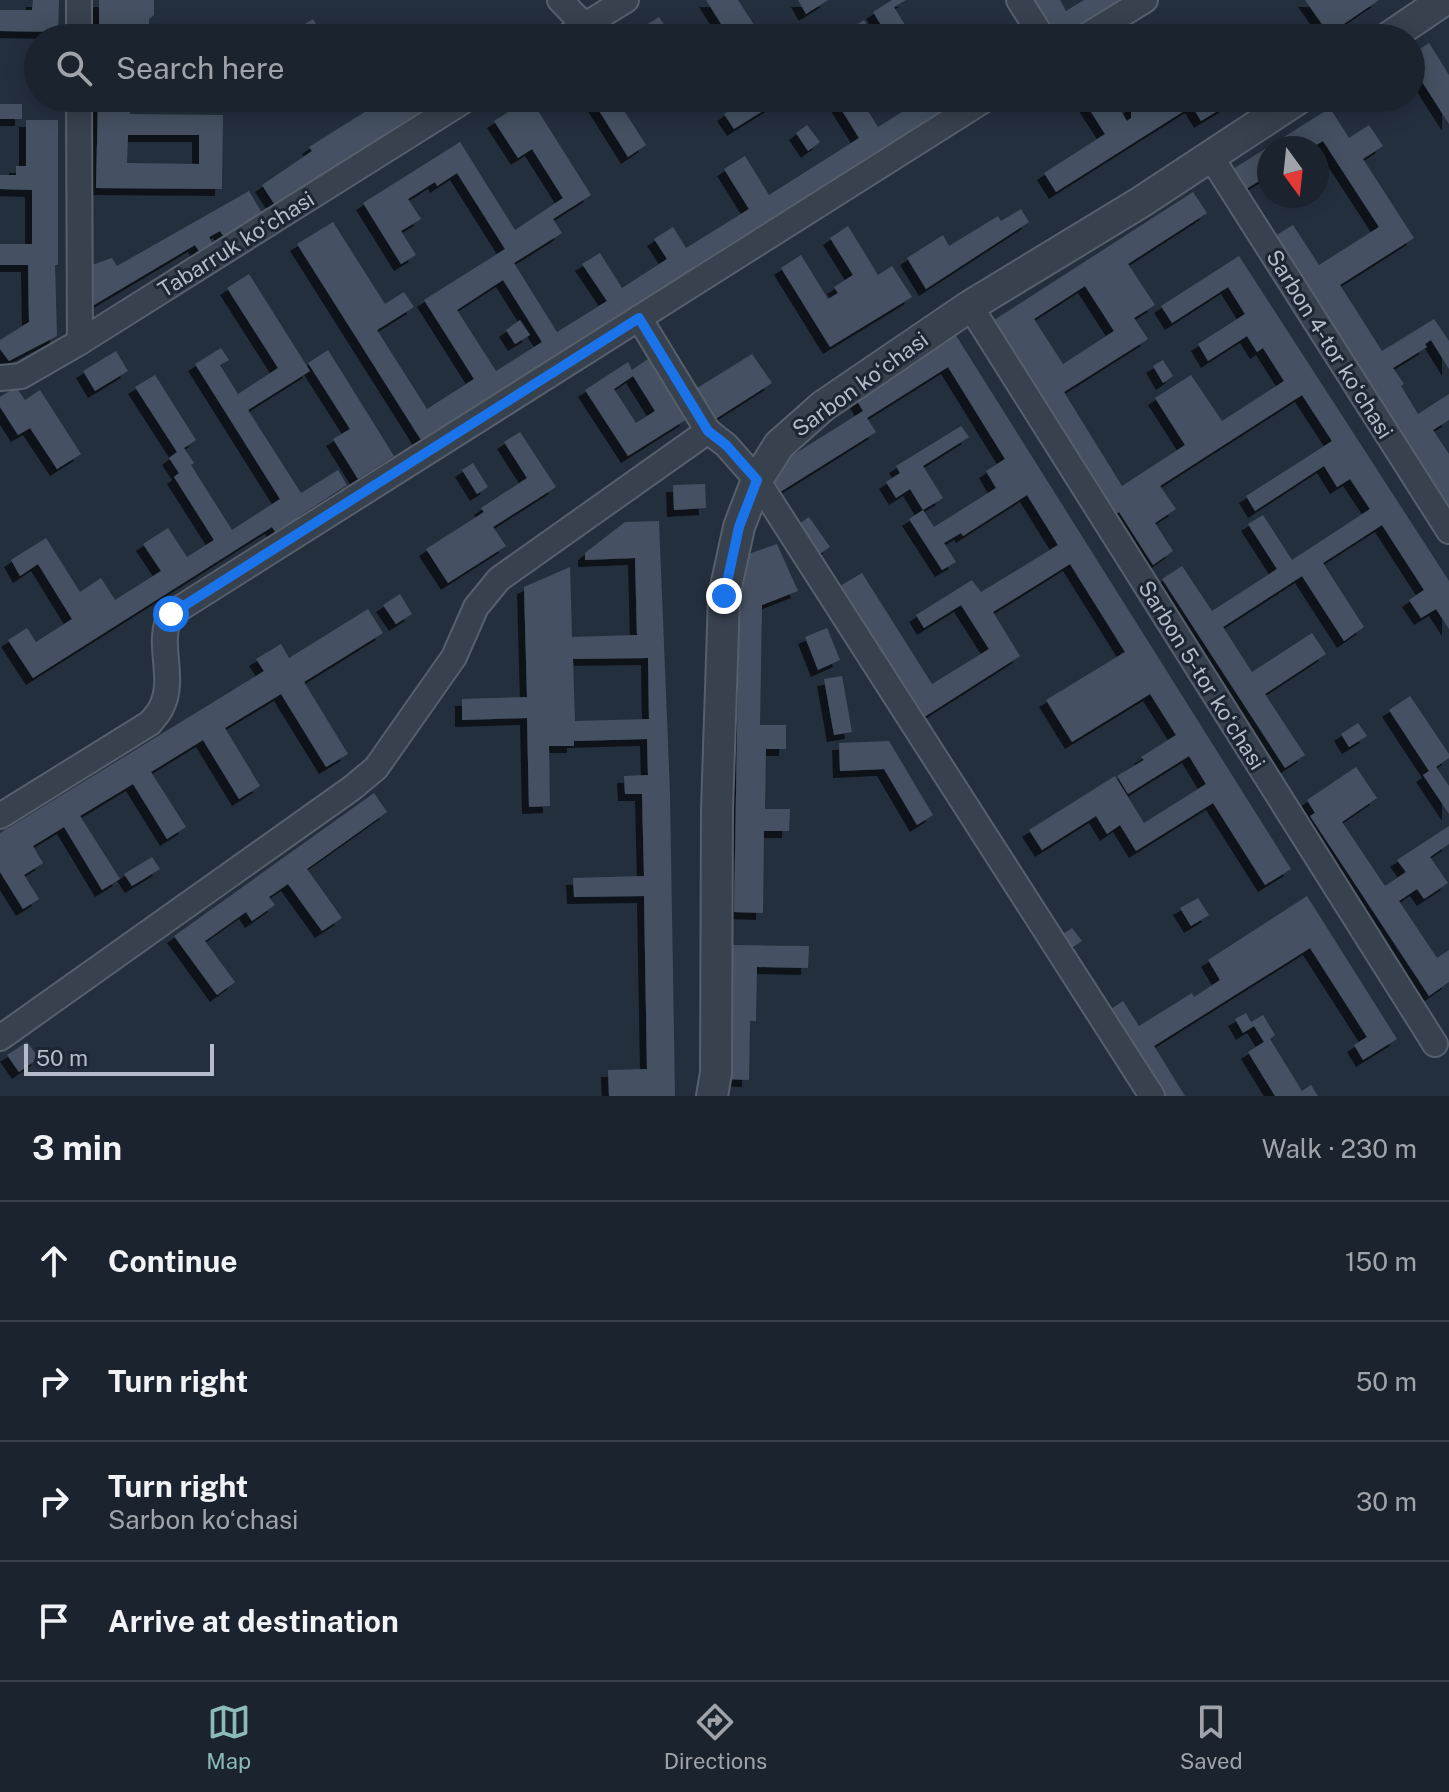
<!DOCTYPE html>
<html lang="en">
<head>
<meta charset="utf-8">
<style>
  :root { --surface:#1b232e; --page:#282f3a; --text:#f1f3f6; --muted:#a0a4aa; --line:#39404a; --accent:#8bbbb9 }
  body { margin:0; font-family:"Public Sans",sans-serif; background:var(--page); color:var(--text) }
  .compass { position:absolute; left:1257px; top:136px; width:72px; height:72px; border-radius:50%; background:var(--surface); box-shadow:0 4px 20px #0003; rotate:165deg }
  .scale { position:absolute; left:24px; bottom:20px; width:190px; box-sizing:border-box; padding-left:8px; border:4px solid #b4bcc9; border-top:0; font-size:22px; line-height:28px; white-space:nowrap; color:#b4bcc9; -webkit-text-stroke:6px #1d2633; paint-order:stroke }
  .stop { position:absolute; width:24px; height:24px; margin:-18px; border:6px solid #1a73e8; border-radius:50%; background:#fff }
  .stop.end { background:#1a73e8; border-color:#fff; box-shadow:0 2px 8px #0008 }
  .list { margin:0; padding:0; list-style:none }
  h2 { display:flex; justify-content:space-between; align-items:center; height:104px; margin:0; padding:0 32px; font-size:34px }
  h2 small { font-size:26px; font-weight:400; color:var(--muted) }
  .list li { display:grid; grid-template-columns:52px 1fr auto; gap:24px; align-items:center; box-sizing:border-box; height:120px; padding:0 32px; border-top:2px solid var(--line) }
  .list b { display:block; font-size:30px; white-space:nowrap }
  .list p { margin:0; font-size:26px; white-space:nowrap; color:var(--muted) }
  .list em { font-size:26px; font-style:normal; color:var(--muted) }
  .icon { flex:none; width:44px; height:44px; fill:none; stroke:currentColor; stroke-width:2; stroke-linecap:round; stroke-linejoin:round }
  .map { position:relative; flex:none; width:1449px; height:1096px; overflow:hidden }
  .search { position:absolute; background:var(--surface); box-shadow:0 4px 20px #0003; left:24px; right:24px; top:24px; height:88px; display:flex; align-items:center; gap:20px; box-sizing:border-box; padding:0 28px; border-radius:44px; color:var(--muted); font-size:30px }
  .sheet { height:584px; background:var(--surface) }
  nav { display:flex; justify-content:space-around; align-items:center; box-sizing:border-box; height:112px; border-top:2px solid var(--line); background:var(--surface); font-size:22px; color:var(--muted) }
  nav a { display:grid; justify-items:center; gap:4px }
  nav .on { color:var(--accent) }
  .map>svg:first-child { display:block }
</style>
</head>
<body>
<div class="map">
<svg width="1449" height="1096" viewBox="0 0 1449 1096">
  <defs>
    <filter id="shadow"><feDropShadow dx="-7" dy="7" stdDeviation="0" flood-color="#0009"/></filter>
  </defs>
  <rect width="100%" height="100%" fill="#242f3e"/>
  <!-- building -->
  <g fill="#455162" fill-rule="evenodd" filter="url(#shadow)">
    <polygon points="33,0 59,0 58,32 0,31 0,10 32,10"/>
    <polygon points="99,0 154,0 154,15 149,19 149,35 182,35 182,38 99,38"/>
    <polygon points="706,0 738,0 758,31 748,38 730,38"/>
    <polygon points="798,0 828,0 806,14"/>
    <polygon points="892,0 906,0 894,7 913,38 889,38 873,12"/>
    <polygon points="1034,0 1060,0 1066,11 1084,0 1125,0 1063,38 1058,38"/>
    <polygon points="1305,0 1379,0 1329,34"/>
    <polygon points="659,17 673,38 626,38"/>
    <polygon points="313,19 322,35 317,38 282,38"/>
    <polygon points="864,20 875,38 835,38"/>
    <polygon points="506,24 515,38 483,38"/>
    <polygon points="1316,24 1324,38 1293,38"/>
    <polygon points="1429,43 1449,75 1449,124 1419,77 1411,82 1411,55"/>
    <path d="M98,98H130V114L223,115L222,189L96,188ZM128,135H199V164L127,163Z"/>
    <polygon points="387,98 442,98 275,205 262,185 312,151 309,147"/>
    <path d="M530,98L591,195L553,219L562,233L514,263L557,332L607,301L582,264L600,253L622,288L667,259L654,239L673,227L686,248L749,209L724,169L745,156L769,195L859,138L834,98H860L878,127L924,98H963L955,103L957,107L762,230L759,226L697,265L699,269L441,431L439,428L421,440L297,244L333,222L385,304L404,292L414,307L377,330L427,409L474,379L424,300L505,249L457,173L437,186L435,182L408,199L421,219L401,231L416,255L401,264L363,203L460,142L515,230L563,198L532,149L518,158L494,121ZM503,280L542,342L496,371L457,310Z"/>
    <polygon points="591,98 616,98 646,145 628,157"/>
    <polygon points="750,98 777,98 779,101 734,129 724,114"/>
    <polygon points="1082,98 1113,98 1127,121 1131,118 1131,106 1142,98 1155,103 1160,100 1158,98 1239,98 1201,121 1192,106 1056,192 1044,173 1105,134"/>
    <rect x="0" y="104" width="22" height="15"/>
    <polygon points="1330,108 1349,138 1369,125 1383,146 1363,159 1414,238 1340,285 1382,351 1434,319 1449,341 1449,369 1431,340 1425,344 1427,347 1393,368 1404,384 1401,386 1418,414 1449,394 1449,420 1433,430 1449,454 1449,513 1273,237 1293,225 1319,265 1379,227 1323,141 1311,148 1269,148 1269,175 1246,189 1233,169"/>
    <polygon points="26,120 58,120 58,265 55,265 57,336 9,361 0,349 0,340 29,322 28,265 0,265 0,244 32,244 32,190 0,189 0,175 16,175 16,166 26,166"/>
    <polygon points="807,125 820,142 808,151 796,133"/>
    <polygon points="249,191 262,213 224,237 220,231 209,237 215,248 202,256 195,245 94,305 89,266 112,258 117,266"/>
    <path d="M1193,192L1207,213L1128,264L1155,305L1134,318L1148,339L1064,392L1122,486L1185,445L1155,398L1191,375L1222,421L1284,381L1263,348L1257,352L1247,336L1208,361L1198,344L1245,314L1228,287L1172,323L1161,306L1239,256L1449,581V629L1436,609L1421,618L1409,600L1424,590L1382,525L1323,563L1364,627L1344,641L1302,576L1223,627L1252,672L1312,633L1326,654L1265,694L1305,755L1285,768L1162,579L1182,566L1212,611L1277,569L1248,524L1263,515L1292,560L1370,509L1350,479L1337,487L1324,466L1255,511L1246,496L1332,441L1302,395L1160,486L1176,509L1155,523L1173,551L1153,565L1119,512L1115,514L991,322ZM1085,286L1114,331L1063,364L1034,319Z"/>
    <polygon points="1021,209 1029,222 926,289 907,258 943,235 949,246 998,216 1001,221"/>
    <polygon points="848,226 878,275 892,266 912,297 830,347 781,268 801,255 828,299 838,293 834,287 853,275 830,238"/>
    <polygon points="249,274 310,371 248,410 301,493 338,470 347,485 298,517 305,528 282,542 272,527 33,678 8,640 27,628 36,642 72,619 38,564 20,576 11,560 46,538 80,592 101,578 115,600 161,571 143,544 168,528 187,557 214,540 174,477 179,473 169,458 177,452 135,387 155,375 196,440 184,448 194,463 191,465 232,530 280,499 195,364 221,348 229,360 220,365 238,394 278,368 227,288"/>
    <polygon points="520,320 530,335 515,344 506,330"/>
    <polygon points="955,334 1291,869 1265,885 1213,803 1136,851 1120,825 1107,834 1096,816 1042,850 1029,830 1115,776 1144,823 1206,784 1189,756 1128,794 1117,776 1144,760 1141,757 1176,735 1150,694 1072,742 1046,700 1125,652 1070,564 993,612 1020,656 918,721 835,589 862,573 932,684 989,649 961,605 924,628 916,615 972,580 981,592 1058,545 1027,495 963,536 961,533 944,543 956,562 942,570 909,519 923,510 934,527 996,488 986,471 1005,459 948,367 867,418 876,432 777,494 764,473 863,411 854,396"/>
    <polygon points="328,350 394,456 358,479 333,439 350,429 308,363"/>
    <polygon points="116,351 128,371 95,391 83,371"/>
    <polygon points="752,354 772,383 714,420 694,390"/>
    <path d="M648,359L687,419L628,456L585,390L628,362L632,370ZM633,376L655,411L636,423L614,389Z"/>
    <polygon points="1163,360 1173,376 1163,383 1153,366"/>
    <polygon points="16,387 25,400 40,390 81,454 57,469 30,428 18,435 0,407 0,397"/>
    <polygon points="961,426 969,437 923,466 943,498 923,510 910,489 896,498 886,482 900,473 896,466"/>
    <polygon points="520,432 556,487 493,527 506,546 448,583 426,549 484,512 481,508 527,478 504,442"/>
    <polygon points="473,463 488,487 477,494 462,470"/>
    <polygon points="705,484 706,508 674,510 673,485"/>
    <polygon points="809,517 830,547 818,555 797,525"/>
    <path d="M659,521L670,793L675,1096H609L608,1070L647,1069L644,896L574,897L573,878L644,876L642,794H625L624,776L648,775L647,739L574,741V746H549L550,806L529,807L527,718L462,720V699L527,697L524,587L570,567L572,637L637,635L635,558L585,560V553L625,522ZM648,658L649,719L575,721L573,659Z"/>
    <polygon points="777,544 798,591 762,605 760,725 786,725 786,749 766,749 765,809 790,809 789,831 764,831 763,913 734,912 740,557"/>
    <polygon points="400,594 412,614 396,624 383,605"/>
    <polygon points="368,609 383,633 304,682 348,754 326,767 281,694 225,728 260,786 239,799 203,740 151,772 186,827 167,839 133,784 80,816 120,879 102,890 64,827 33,846 43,863 24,875 39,899 23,909 0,872 0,833 264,671 256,659 281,644 289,658"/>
    <polygon points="827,628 840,660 818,670 805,637"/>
    <polygon points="842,676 852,732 834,735 824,679"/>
    <polygon points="1410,696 1449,754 1449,758 1436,767 1449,786 1449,814 1423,775 1429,771 1389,710"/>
    <polygon points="1358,723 1367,736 1349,747 1341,734"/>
    <polygon points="889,741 933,815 917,825 884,769 840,771 839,743"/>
    <polygon points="1356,767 1377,798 1342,822 1385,886 1406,872 1397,860 1449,826 1449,844 1430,857 1448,883 1424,899 1417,889 1399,901 1437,958 1449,950 1449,982 1429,996 1310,816 1315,813 1307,800"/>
    <polygon points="374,793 387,812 307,869 342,918 322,931 288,884 269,897 275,905 252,921 246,912 205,941 235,982 217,995 174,936"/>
    <polygon points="152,857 160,869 132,886 124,874"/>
    <polygon points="1307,896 1397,1039 1363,1060 1354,1045 1367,1037 1310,948 1154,1046 1185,1096 1155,1096 1108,1011 1123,1001 1139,1026 1192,993 1194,997 1220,980 1208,960"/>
    <polygon points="1198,898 1209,915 1191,926 1180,908"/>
    <polygon points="1072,928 1082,941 1070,949 1061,935"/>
    <polygon points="728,945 809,946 808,968 757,967 756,1021 750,1021 749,1080 725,1079"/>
    <polygon points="1246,1013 1251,1022 1263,1015 1275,1035 1270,1039 1302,1091 1311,1085 1318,1096 1275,1096 1248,1052 1264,1042 1254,1026 1243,1033 1235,1019"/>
    <polygon points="27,1042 39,1058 19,1072 7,1055"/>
  </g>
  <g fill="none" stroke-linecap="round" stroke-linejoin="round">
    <defs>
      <g id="minor">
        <polyline points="79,0 79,38"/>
        <polyline points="560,0 584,25"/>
        <polyline points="1019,0 1043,38"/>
        <polyline points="564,38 626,0"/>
        <polyline points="1083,38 1145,0"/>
        <polyline points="79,98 80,342"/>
        <polyline points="1211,157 1449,531"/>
        <polyline points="970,306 1435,1044"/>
        <polyline points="639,318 708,431"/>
        <polyline points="0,378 21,376 80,342 468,98"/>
        <path d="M0,816L150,723C153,719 159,713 161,708C177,678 155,643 171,614L987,98"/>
        <polyline points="0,1038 352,788 376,768 454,657 476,607 499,579 708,431 726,445 757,480 1152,1096"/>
      </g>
      <g id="tertiary">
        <polyline points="1388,38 1444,0"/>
        <polyline points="712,1096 716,1073 717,810 724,596 739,527 757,480 779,445 823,406 970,306 1141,202 1299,98"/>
      </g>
    </defs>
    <!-- minor casing -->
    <use href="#minor" stroke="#565f6c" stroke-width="28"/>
    <!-- tertiary casing -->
    <use href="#tertiary" stroke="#565f6c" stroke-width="34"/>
    <!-- minor -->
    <use href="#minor" stroke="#38414e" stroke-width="24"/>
    <!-- tertiary -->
    <use href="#tertiary" stroke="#38414e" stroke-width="30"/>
  </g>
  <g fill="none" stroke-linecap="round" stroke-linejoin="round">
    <!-- route -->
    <polyline stroke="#1a73e8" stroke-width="10" points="171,614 639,318 708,431 726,445 757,480 739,527 724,596"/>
  </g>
  <g text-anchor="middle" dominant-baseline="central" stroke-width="6" stroke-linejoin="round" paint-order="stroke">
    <!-- street labels -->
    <g font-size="22" fill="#b4bcc9" stroke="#1d2633">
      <text transform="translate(236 244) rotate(-32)">Tabarruk koʻchasi</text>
      <text transform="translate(1330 344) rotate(58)">Sarbon 4-tor koʻchasi</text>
      <text transform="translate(860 384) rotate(-36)">Sarbon koʻchasi</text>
      <text transform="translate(1202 675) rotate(58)">Sarbon 5-tor koʻchasi</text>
    </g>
  </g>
</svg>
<svg class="compass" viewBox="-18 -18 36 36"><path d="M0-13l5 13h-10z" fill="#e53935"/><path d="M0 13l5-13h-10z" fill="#a0a4aa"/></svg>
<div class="scale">50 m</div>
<div class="stop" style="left:171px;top:614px"></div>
<div class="stop end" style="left:724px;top:596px"></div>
<div class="search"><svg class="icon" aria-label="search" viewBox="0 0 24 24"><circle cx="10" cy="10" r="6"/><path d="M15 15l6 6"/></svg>Search here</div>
</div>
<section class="sheet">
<h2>3 min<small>Walk · 230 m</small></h2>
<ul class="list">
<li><svg class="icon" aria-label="ahead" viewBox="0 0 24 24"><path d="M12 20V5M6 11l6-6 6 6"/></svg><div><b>Continue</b></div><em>150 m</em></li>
<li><svg class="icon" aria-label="right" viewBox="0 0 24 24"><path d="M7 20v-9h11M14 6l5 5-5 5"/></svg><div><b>Turn right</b></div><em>50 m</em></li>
<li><svg class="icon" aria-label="right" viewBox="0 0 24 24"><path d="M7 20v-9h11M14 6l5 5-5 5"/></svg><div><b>Turn right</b><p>Sarbon koʻchasi</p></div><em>30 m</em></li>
<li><svg class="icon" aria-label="arrive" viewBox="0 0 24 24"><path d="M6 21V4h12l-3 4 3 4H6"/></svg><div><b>Arrive at destination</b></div></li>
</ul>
</section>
<nav>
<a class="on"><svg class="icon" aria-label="map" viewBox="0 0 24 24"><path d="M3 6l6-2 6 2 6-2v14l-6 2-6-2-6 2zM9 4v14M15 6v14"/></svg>Map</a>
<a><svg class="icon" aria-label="directions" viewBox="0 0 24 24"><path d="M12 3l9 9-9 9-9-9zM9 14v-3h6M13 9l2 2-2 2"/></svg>Directions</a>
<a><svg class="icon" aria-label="saved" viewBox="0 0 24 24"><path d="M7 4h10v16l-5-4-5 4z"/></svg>Saved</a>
</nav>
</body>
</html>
